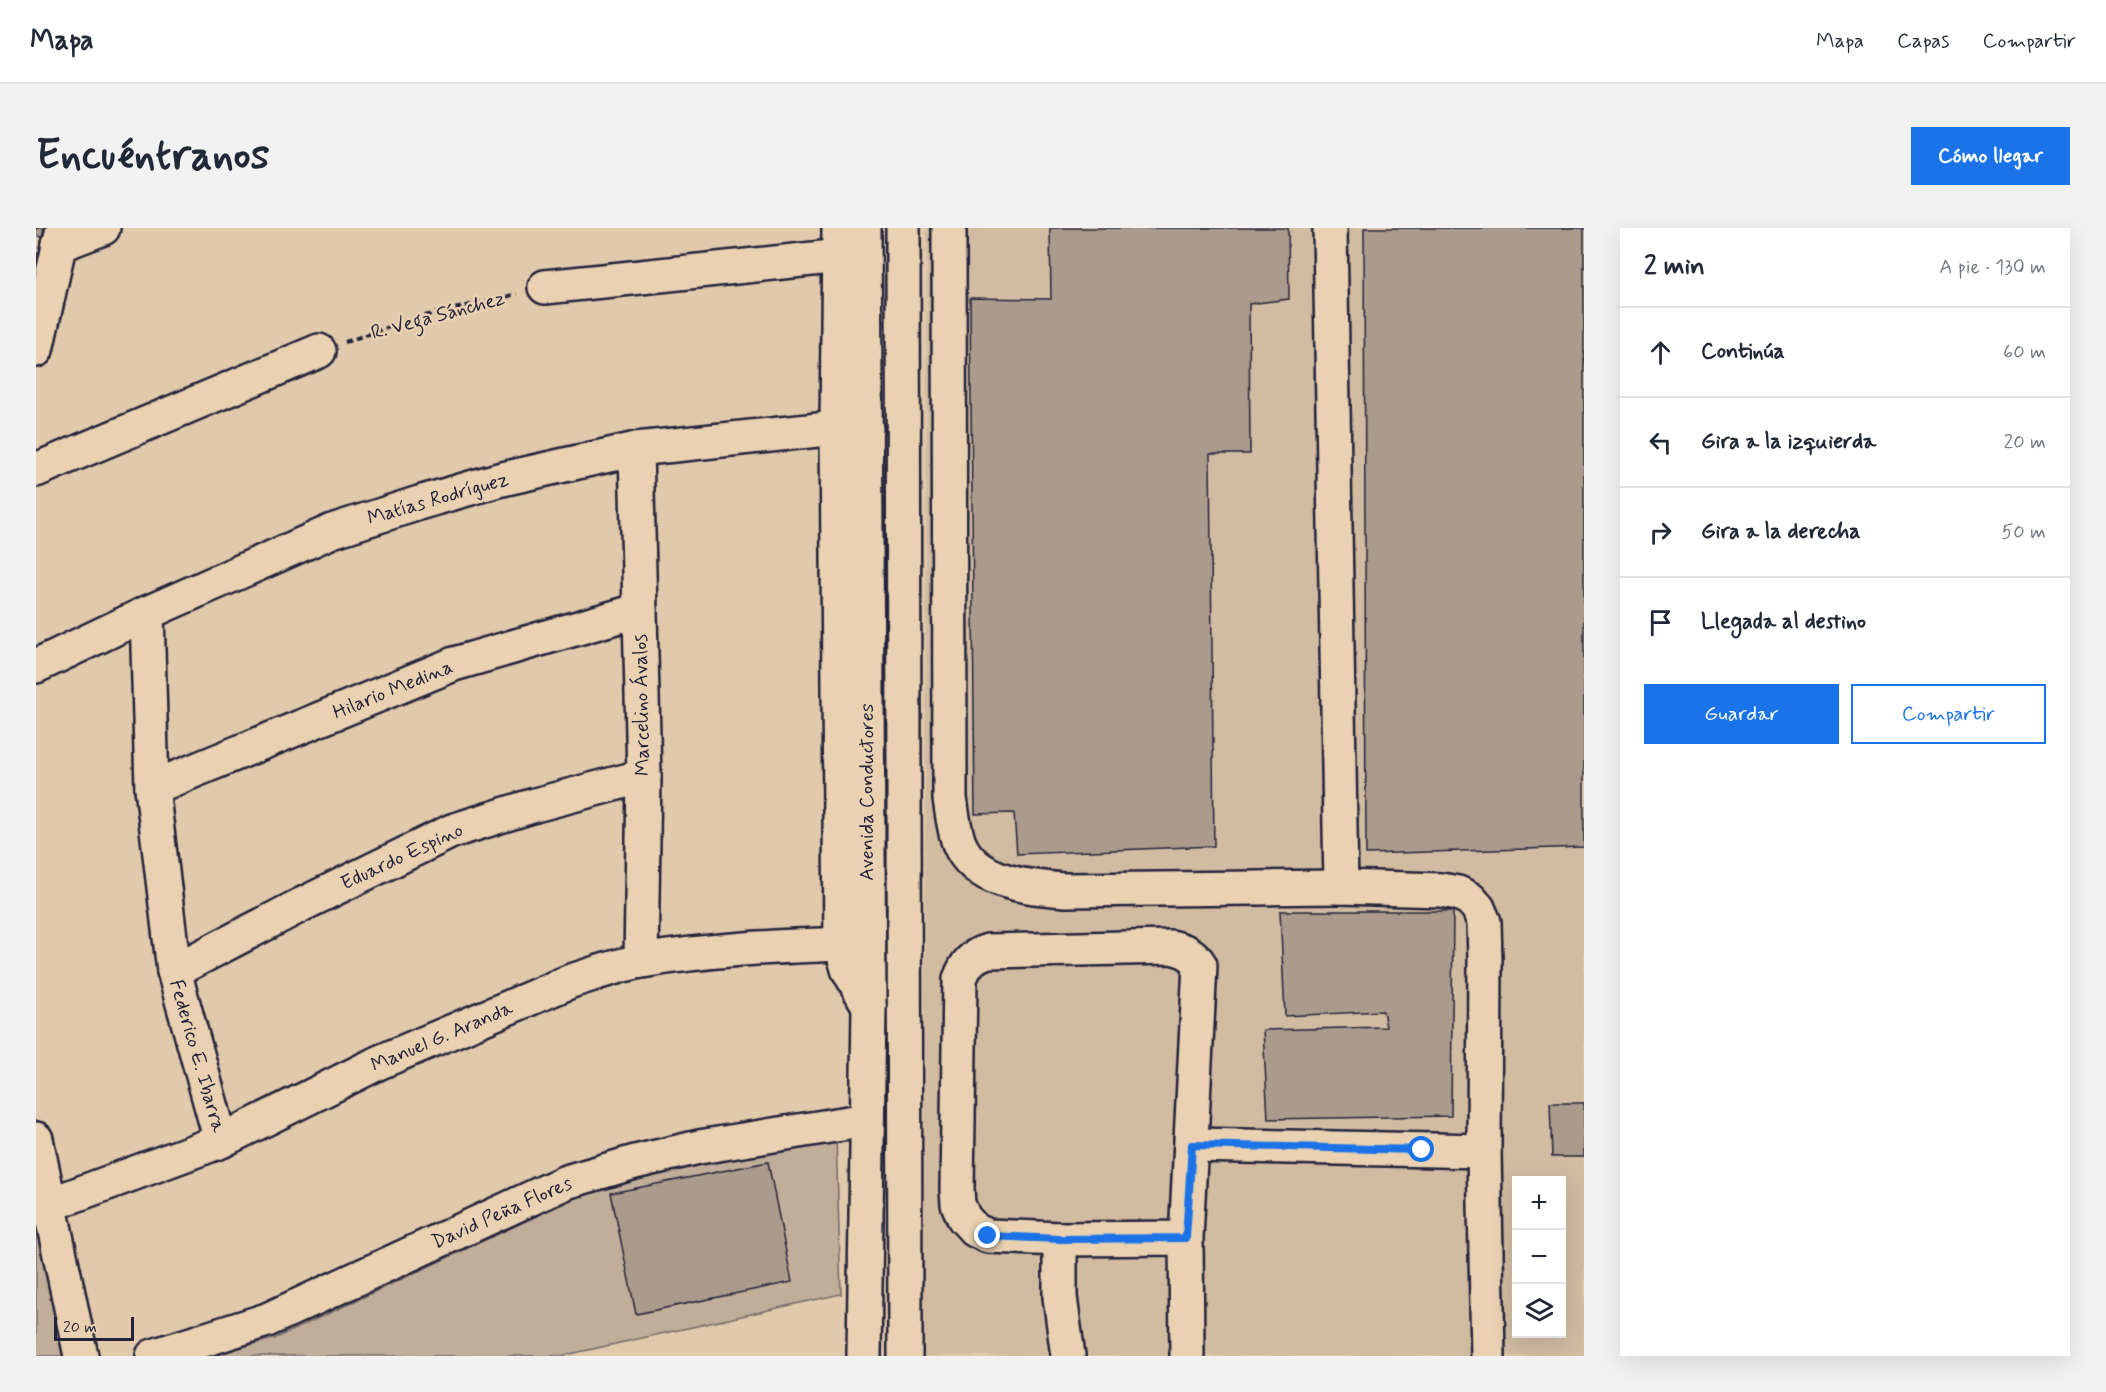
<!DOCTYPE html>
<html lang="es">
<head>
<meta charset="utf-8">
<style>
  :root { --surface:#fff; --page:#f2f2f3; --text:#1f2937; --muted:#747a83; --line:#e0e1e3; --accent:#1a73e8 }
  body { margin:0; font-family:Mynerve,sans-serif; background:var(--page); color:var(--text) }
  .controls { position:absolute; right:18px; bottom:18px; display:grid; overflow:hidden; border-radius:0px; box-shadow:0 6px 24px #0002 }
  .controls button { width:54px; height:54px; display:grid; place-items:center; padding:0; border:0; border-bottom:2px solid var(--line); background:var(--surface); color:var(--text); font:30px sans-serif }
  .scale { position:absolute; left:18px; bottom:15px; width:80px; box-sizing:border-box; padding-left:6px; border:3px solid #22223b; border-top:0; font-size:16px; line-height:21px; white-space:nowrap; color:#22223b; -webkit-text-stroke:4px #e9d1b1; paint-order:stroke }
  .stop { position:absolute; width:18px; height:18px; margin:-14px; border:4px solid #1a73e8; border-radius:50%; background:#fff }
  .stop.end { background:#1a73e8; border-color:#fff; box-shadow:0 2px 6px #0008 }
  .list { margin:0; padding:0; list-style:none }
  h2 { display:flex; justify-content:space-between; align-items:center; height:78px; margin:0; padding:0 24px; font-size:26px }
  h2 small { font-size:20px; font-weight:400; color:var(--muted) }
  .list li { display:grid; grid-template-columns:39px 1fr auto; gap:18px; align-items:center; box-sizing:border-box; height:90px; padding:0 24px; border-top:2px solid var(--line) }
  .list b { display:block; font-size:22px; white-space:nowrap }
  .list em { font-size:20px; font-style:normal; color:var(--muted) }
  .actions { display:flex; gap:12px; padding:18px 24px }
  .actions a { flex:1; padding:14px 0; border:2px solid var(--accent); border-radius:0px; text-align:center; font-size:21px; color:var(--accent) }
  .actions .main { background:var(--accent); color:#fff }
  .icon { flex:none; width:33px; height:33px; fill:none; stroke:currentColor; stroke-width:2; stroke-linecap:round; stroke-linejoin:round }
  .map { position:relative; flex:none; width:1548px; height:1128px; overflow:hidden; border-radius:0px }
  header { display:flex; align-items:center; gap:36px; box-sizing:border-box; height:84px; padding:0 30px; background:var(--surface); border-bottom:2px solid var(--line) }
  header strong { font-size:28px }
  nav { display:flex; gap:33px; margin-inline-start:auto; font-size:21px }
  .intro { display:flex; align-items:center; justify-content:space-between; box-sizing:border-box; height:144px; padding:0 36px }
  h1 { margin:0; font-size:42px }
  .button { padding:15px 27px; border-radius:0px; background:var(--accent); color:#fff; font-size:21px; font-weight:700 }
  main { display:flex; gap:36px; padding:0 36px }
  aside { flex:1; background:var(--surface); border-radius:0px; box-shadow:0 6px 24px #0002 }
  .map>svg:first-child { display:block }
</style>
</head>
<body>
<header>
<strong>Mapa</strong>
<nav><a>Mapa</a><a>Capas</a><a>Compartir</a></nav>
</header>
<div class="intro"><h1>Encuéntranos</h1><a class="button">Cómo llegar</a></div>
<main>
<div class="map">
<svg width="1548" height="1128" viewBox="0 0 1548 1128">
  <rect width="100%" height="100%" fill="#e1caac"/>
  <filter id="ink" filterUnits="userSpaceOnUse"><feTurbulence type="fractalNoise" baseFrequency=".0167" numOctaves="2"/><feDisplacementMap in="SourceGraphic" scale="12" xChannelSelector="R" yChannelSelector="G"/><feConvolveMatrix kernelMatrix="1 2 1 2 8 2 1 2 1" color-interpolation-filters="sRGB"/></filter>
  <g filter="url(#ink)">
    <!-- built -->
    <path fill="#d1bca2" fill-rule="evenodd" d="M891,0H1548V1128H888ZM1480,952H1526V1106H1480Z"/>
    <!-- green -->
    <g fill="#c1ae9a" stroke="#72686a" stroke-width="1.5">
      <polygon points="800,908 805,1066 525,1128 167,1128 238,1111 605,939"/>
      <polygon points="16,992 39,1128 0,1128 0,995"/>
    </g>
    <!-- building -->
    <g fill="#ab9b8c" stroke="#22223b" stroke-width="1.5">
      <polygon points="0,0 8,0 7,9 0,8"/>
      <polygon points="1014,0 1252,0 1253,71 1213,76 1214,226 1174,226 1178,618 981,626 978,585 939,586 934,70 1015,71"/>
      <polygon points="1328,0 1548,0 1548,619 1330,626"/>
      <polygon points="0,25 5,26 0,60"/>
      <polygon points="1244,683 1417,683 1415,888 1232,891 1227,802 1350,799 1347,783 1249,788"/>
      <polygon points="1514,875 1548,875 1548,929 1516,929"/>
      <polygon points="732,934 756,1054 600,1086 575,965"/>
    </g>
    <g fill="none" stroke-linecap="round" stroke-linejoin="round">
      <defs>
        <g id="minor">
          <polyline points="803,0 801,200 805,716 812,741 833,778"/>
          <path d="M913,0L914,570C916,585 918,601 923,615C939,655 992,659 1028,662L1305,659"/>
          <polyline points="1294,0 1305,659 1405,662 1422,665 1434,671 1442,680 1448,694 1449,732 1448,923 1452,1128"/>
          <polyline points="23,17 67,0"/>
          <polyline points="509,59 824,26"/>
          <polyline points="0,122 27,0"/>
          <polyline points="600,221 608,548 605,733"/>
          <polyline points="0,242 283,123"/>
          <polyline points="111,385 116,560 138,743 185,913"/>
          <polyline points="0,438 111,385 296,303 383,275 462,252 600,221 801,200 830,201"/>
          <polyline points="116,560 418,436 604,382"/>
          <polyline points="138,743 265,677 416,603 499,577 608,548"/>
          <polyline points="0,911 45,1128"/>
          <polyline points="1156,917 1448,923"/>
          <path d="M0,978L15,976L185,913L344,834L535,753C558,746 582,737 606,733C681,720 756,718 831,715"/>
          <path d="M1150,1010L1024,1011L952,1008L939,1002L928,990L922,976L921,961L924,751C930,735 936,728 952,723L1135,719C1148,722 1157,725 1164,737L1150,1010L1151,1128"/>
          <polyline points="1024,1011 1024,1069 1032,1128"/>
          <polyline points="117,1128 231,1092 530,954 599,934 663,919 831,892"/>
        </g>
        <g id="major">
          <polyline points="867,0 869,1128"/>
          <polyline points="828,1128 833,778 828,0"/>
        </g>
      </defs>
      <!-- minor casing -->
      <use href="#minor" stroke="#22223b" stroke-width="38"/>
      <!-- major casing -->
      <use href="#major" stroke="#22223b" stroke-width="38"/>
      <!-- path -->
      <polyline stroke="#22223b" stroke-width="4" stroke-dasharray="6 4.5" stroke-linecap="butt" points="309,114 380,90 481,66"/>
      <!-- minor -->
      <use href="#minor" stroke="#e9d1b1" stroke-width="33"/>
      <!-- major -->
      <use href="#major" stroke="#e9d1b1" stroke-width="33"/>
    </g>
  </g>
  <g fill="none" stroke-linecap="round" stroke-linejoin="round" filter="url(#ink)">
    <!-- route -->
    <polyline stroke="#1a73e8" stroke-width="8" points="952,1008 1024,1011 1150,1010 1156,917 1386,922"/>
  </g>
  <g text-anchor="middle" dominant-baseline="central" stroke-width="5" stroke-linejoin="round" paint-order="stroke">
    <!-- street labels -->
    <g font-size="20" fill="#22223b" stroke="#e9d1b1">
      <text transform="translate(402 88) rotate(-15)">R. Vega Sánchez</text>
      <text transform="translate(402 271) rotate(-16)">Matías Rodríguez</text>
      <text transform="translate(357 462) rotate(-22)">Hilario Medina</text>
      <text transform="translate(606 477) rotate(-91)">Marcelino Ávalos</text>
      <text transform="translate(831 564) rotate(-90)">Avenida Conductores</text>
      <text transform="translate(366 629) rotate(-25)">Eduardo Espino</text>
      <text transform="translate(406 809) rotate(-23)">Manuel G. Aranda</text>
      <text transform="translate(161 828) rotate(74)">Federico E. Ibarra</text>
      <text transform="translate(466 985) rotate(-24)">David Peña Flores</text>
    </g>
  </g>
</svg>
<div class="controls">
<button>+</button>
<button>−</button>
<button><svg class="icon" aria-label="layers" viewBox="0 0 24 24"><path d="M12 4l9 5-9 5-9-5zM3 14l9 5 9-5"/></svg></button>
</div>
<div class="scale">20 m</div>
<div class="stop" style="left:1386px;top:922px"></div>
<div class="stop end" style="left:952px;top:1008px"></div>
</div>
<aside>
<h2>2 min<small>A pie · 130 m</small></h2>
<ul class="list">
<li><svg class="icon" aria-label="ahead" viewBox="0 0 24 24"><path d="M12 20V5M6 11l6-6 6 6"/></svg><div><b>Continúa</b></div><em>60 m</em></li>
<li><svg class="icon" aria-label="left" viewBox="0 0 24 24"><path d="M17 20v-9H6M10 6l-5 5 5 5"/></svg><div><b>Gira a la izquierda</b></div><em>20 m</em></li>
<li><svg class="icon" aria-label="right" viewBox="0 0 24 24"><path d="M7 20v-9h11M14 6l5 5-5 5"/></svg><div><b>Gira a la derecha</b></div><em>50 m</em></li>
<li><svg class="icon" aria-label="arrive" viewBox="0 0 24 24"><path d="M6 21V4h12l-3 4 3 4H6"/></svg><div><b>Llegada al destino</b></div></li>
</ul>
<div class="actions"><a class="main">Guardar</a><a>Compartir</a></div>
</aside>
</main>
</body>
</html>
